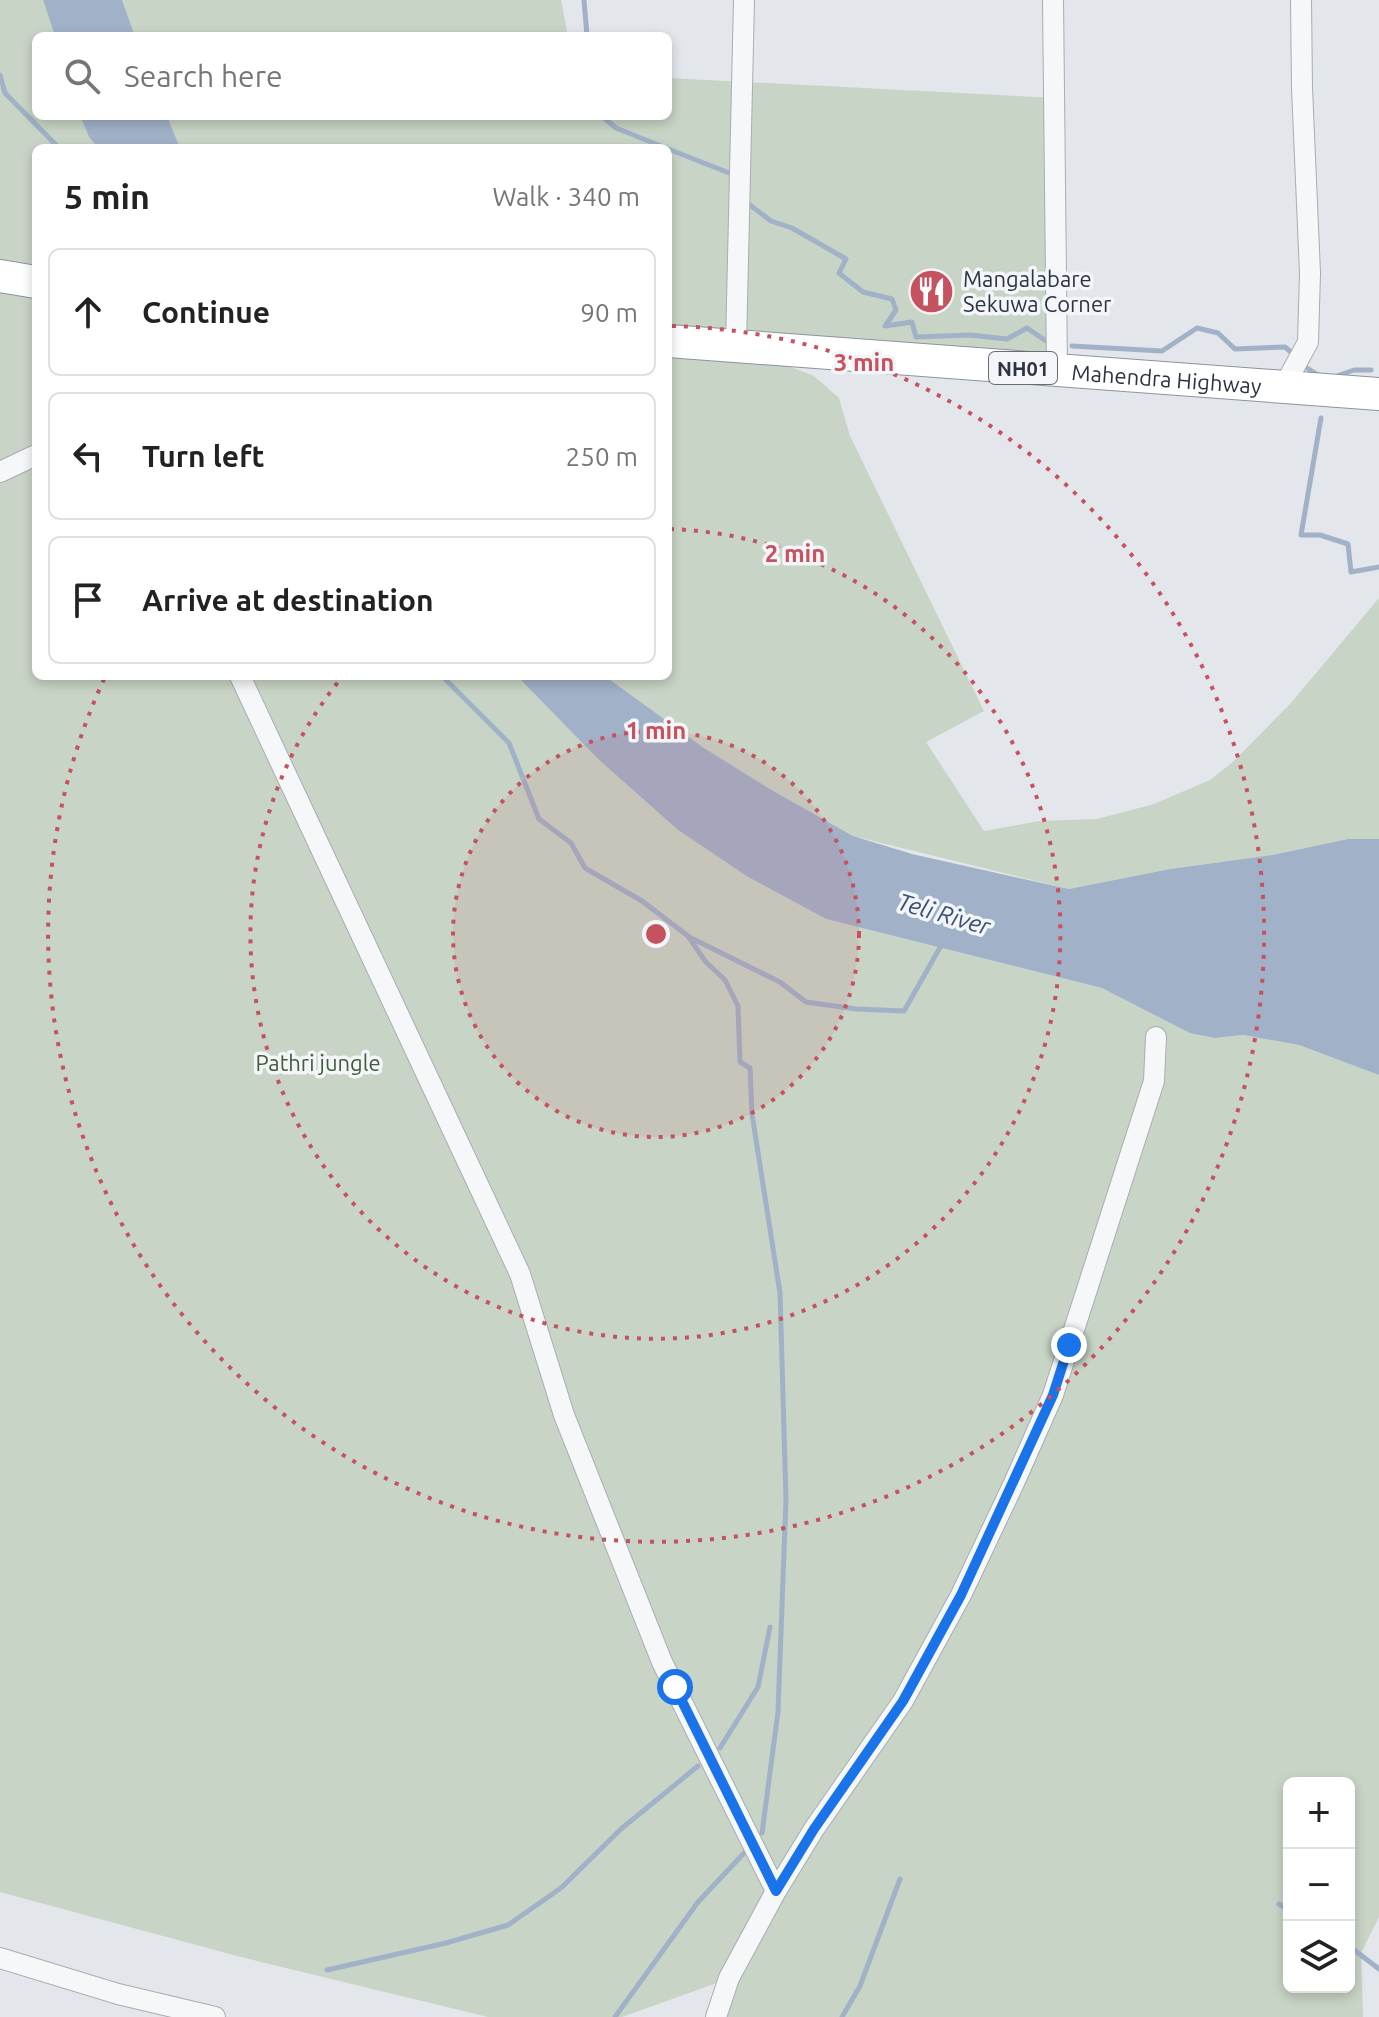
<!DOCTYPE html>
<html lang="en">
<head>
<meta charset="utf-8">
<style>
  :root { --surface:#fff; --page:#f6f6f6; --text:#222; --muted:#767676; --line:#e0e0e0 }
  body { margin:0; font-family:Ubuntu,sans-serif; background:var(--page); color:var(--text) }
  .controls { position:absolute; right:24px; bottom:24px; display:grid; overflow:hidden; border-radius:12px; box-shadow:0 4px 12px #0003 }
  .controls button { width:72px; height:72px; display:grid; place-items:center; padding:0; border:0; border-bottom:2px solid var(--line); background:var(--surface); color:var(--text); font:40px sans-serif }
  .stop { position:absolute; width:24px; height:24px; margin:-18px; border:6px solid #1a73e8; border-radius:50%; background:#fff }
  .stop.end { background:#1a73e8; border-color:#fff; box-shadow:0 2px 8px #0008 }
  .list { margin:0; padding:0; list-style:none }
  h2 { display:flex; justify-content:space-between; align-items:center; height:104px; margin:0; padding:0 32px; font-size:34px }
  h2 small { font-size:26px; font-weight:400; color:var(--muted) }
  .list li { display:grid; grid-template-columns:52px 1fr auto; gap:24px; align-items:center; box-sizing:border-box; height:128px; margin:0 16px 16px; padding:0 16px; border:2px solid var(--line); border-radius:12px }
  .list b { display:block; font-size:30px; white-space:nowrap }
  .list em { font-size:26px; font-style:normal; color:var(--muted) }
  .icon { flex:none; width:44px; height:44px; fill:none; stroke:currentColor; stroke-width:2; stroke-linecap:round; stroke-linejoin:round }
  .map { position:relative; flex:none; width:1379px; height:2017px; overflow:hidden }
  .search { position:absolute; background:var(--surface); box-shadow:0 4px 12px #0003; left:32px; top:32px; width:640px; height:88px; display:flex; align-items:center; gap:20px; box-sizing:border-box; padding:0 28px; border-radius:12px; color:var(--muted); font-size:30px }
  .panel { position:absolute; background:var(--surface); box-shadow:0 4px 12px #0003; left:32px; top:144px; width:640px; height:536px; border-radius:12px }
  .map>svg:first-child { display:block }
</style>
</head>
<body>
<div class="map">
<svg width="1379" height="2017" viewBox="0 0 1379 2017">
  <rect width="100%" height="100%" fill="#e3e6ea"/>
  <!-- green -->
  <g fill="#c8d4c5" fill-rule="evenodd">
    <path d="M0,0H43L55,36H36V116H80L89,137L98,148H36V676H517L598,759L678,830L748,877L826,919L1102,988L1216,1038L1243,1035L1299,1045L1379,1075V1917L1361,1953L1363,2017H716L728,1979L622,2017H488L237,1956L0,1892ZM1289,1783H1349V1987H1289Z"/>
    <polygon points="122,0 561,0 568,36 135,36"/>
    <polygon points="668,78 1056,98 1057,370 739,347 814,376 839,398 850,436 984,711 926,742 984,831 1040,821 1097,819 1154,804 1210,780 1233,762 1291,703 1379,598 1379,839 1348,839 1272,855 1170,869 1069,889 853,836 770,789 704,748 605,676 668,676 668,148 180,148 167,116 668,116"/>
  </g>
  <!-- water -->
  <g fill="#a1b2c8">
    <polygon points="43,0 122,0 135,36 55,36"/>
    <polygon points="80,116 167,116 180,148 98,148 89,137"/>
    <polygon points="517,676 605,676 704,748 770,789 853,836 912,854 1069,889 1170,869 1272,855 1348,839 1379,839 1379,1075 1299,1045 1243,1035 1215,1038 1190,1033 1102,988 826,919 748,877 678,830 598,759"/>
  </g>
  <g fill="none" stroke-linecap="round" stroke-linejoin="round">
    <!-- stream -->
    <g stroke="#a1b2c8" stroke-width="5">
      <polyline points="584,0 587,36"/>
      <polyline points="0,75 5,93 59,148"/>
      <polyline points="602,116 616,128 666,148"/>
      <polyline points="668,149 732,174 732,177"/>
      <polyline points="750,205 771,221 792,228 846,259 839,273 863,292 892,299 896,310 885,326 912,322 916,337 970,335 1007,339 1027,328 1046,341"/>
      <polyline points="1072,346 1162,351 1197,328 1218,333 1235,349 1285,347 1292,353"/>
      <polyline points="1307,368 1321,377"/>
      <polyline points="1337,376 1354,370 1371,370"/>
      <polyline points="1321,418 1301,535 1320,535 1348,544 1351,572 1379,567"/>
      <polyline points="442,676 509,743 539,819 571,843 585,868 642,901 688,936 705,961 725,980 738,1006 740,1062 750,1068 752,1114 780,1293 786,1499 778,1712 762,1833"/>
      <polyline points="689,937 780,982 806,1002 856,1009 904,1011 942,944"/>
      <polyline points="720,1748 758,1687 770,1627"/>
      <polyline points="1279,1904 1289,1910"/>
      <polyline points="1349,1946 1379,1969"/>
      <polyline points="327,1970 446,1943 508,1925 561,1888 621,1829 698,1766"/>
      <polyline points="615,2017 698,1902 747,1850"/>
      <polyline points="842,2017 860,1986 900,1879"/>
    </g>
    <defs>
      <g id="minor">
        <polyline points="1053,0 1057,370"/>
        <polyline points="736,346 744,0"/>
        <polyline points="1283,388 1308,342 1310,273 1302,88 1301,0"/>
        <polyline points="0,472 36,455"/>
        <polyline points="240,676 520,1274 564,1415 662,1662 776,1891"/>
        <polyline points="0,1958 118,1994 215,2017"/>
        <polyline points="716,2017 729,1978 776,1891 814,1829 903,1701 961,1595 1014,1483 1053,1395 1154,1081 1156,1037"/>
      </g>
      <g id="trunk">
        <polyline points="0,276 36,282"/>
        <path id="s1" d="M668,341L1379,394"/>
      </g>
    </defs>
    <!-- minor casing -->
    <use href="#minor" stroke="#a8adb4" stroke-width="22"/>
    <!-- trunk casing -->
    <use href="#trunk" stroke="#8c93a0" stroke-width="34"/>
    <!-- minor -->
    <use href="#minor" stroke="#f6f7f9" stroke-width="20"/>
    <!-- trunk -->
    <use href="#trunk" stroke="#fff" stroke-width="32"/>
  </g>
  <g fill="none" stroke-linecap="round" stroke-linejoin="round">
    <!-- route -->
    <polyline stroke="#1a73e8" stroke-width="10" points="675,1687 776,1891 814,1829 903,1701 961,1595 1053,1395 1069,1345"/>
  </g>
  <!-- distance rings -->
  <circle cx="656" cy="934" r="203" fill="#c6525f" fill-opacity=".12"/>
  <g fill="none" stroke="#c6525f" stroke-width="4" stroke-dasharray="4 8">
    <circle cx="656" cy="934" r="203"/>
    <path d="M670 529A405 405 0 1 1 343 676"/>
    <path d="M672 326A608 608 0 1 1 105 677"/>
  </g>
  <!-- icons -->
  <defs>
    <symbol id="restaurant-disc" viewBox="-11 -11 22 22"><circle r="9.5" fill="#c6525f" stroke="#f3f5f8"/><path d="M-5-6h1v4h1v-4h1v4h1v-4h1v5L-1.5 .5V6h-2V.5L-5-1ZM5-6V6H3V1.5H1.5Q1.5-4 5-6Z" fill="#fff"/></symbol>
  </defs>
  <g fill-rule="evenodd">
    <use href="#restaurant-disc" x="906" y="266" width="51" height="51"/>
  </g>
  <g text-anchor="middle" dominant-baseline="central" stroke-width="7" stroke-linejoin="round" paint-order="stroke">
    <!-- shield labels -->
    <rect fill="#f3f5f8" stroke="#686d78" stroke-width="2" x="989" y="352" width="68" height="32" rx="6"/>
    <g font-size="20" font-weight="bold" fill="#2c3341">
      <text x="1023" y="368">NH01</text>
    </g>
    <!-- poi labels -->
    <g font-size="22" fill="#2c3341" stroke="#f3f5f8" text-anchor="start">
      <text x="963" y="278">Mangalabare<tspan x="963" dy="25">Sekuwa Corner</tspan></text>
    </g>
    <!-- street labels -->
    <g font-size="22" fill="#2c3341" stroke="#f3f5f8">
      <text stroke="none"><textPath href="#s1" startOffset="500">Mahendra Highway</textPath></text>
    </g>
    <!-- park labels -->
    <g font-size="22" fill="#3f5c3a" stroke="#f3f5f8">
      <text x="318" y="1062">Pathri jungle</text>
    </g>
    <!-- water labels -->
    <g font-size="24" font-style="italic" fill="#395173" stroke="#f3f5f8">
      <text transform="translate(944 914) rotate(16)">Teli River</text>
    </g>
  </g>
  <circle cx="656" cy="934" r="12" fill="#c6525f" stroke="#f3f5f8" stroke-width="4"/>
  <g font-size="24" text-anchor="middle" font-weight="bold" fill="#c6525f" stroke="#f3f5f8" stroke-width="7" stroke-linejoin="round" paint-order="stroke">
    <text x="864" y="371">3 min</text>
    <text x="795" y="562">2 min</text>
    <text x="656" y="739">1 min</text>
  </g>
</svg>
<div class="controls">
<button>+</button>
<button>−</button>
<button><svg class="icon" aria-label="layers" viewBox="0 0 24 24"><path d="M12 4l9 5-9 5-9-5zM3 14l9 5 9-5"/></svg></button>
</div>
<div class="stop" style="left:675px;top:1687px"></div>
<div class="stop end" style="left:1069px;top:1345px"></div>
<div class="search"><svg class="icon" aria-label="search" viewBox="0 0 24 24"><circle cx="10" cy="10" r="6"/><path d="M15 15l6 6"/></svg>Search here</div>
<section class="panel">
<h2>5 min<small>Walk · 340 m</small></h2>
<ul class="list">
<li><svg class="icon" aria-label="ahead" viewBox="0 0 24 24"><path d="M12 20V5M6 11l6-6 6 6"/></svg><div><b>Continue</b></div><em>90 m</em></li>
<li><svg class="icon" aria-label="left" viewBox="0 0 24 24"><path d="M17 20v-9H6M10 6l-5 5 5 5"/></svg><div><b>Turn left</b></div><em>250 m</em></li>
<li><svg class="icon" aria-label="arrive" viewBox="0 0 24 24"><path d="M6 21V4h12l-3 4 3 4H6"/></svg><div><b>Arrive at destination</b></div></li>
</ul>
</section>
</div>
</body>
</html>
